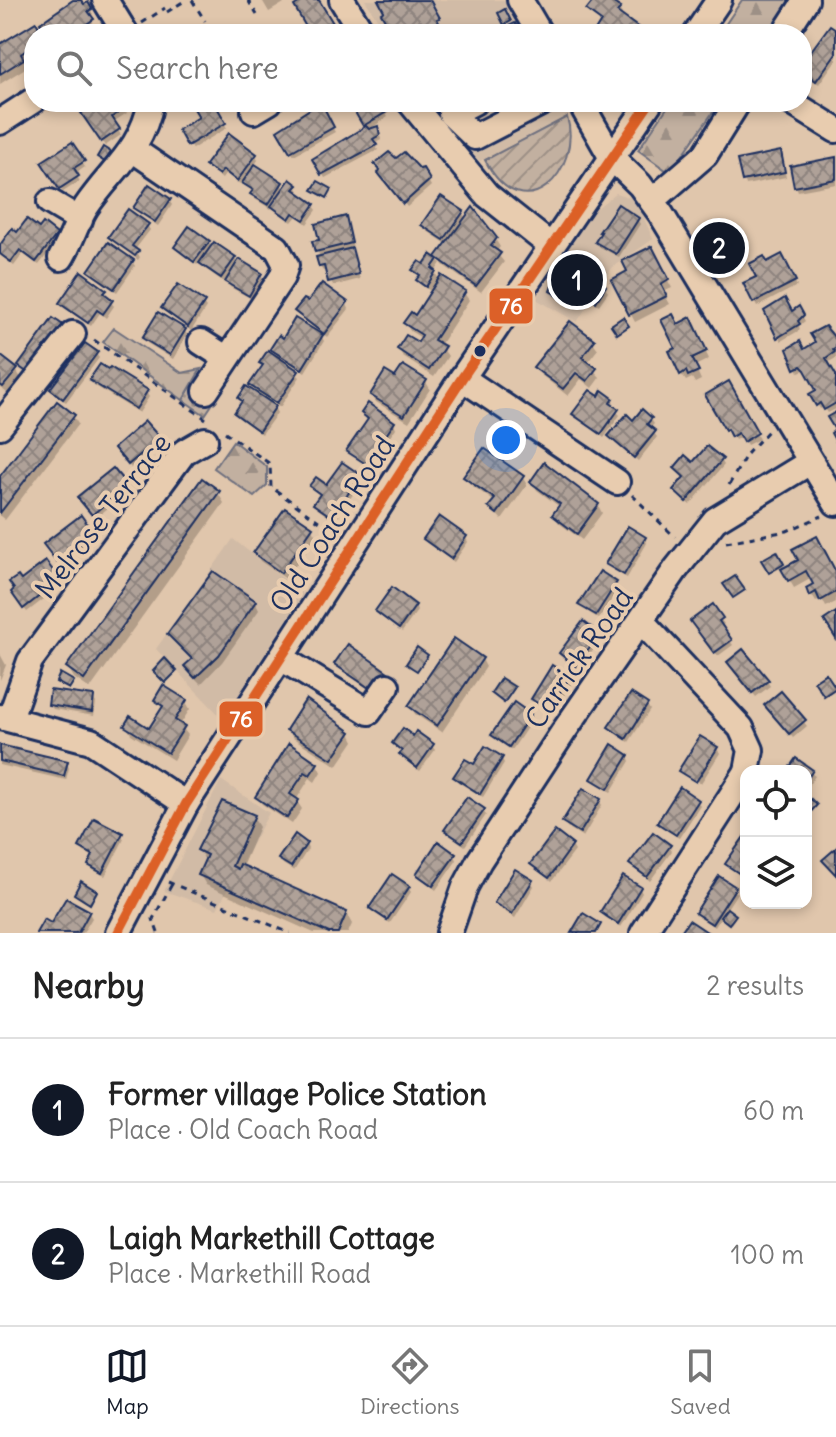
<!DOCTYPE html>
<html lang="en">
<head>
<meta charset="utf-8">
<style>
  :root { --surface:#fff; --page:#f2f2f2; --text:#222; --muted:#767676; --line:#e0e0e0; --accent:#111827 }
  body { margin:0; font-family:Delius,sans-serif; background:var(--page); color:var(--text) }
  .controls { position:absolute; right:24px; bottom:24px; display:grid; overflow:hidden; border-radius:16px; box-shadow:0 4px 12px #0003 }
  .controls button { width:72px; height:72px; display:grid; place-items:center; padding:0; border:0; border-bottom:2px solid var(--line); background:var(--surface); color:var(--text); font:40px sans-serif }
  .you { position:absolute; left:506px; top:440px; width:28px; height:28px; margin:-20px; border:6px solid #fff; border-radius:50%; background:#1a73e8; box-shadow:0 0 0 12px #1a73e833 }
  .badge { display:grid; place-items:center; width:52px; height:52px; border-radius:50%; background:var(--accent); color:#fff; font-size:26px; font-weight:700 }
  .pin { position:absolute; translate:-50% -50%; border:4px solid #fff; box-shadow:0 2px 8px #0006 }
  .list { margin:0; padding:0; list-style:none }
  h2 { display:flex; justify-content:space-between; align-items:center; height:104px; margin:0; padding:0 32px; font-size:34px }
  h2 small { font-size:26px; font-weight:400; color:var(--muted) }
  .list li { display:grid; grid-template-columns:52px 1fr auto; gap:24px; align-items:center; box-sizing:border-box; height:144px; padding:0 32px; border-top:2px solid var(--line) }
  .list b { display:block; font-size:30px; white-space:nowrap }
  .list p { margin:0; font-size:26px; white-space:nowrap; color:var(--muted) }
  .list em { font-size:26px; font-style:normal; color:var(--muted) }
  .icon { flex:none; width:44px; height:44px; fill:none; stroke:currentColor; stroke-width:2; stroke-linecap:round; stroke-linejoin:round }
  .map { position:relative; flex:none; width:836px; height:933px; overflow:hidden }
  .search { position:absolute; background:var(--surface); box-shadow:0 4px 12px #0003; left:24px; right:24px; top:24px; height:88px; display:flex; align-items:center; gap:20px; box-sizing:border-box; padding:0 28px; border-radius:32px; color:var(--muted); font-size:30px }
  .sheet { height:392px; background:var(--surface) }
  nav { display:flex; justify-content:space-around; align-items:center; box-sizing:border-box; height:112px; border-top:2px solid var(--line); background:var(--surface); font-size:22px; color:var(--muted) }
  nav a { display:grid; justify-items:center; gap:4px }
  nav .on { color:var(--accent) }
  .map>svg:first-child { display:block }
</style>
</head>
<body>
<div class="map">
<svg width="836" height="933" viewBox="0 0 836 933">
  <defs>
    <pattern id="grass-dots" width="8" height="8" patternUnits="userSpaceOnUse" patternTransform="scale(2)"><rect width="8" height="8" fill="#c2b0a0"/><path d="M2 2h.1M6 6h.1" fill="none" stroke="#9d9086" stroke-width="1.8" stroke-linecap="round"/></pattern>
    <pattern id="forest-firs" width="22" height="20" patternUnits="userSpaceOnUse" patternTransform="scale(2)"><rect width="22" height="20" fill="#c2b0a0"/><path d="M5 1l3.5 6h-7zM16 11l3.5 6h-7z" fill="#9d9086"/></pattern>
    <pattern id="garden-furrows" width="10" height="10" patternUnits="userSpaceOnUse" patternTransform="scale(2)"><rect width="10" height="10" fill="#c2b0a0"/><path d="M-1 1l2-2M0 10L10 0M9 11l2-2" fill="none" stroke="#9d9086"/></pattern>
    <pattern id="building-cross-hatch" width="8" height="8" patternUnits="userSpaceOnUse" patternTransform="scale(2)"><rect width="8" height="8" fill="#afa198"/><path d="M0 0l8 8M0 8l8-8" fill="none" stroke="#8e847f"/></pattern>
  </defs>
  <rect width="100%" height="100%" fill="#e0c6ac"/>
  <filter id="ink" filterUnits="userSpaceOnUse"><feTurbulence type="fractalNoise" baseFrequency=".0125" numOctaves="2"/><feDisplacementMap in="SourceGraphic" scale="16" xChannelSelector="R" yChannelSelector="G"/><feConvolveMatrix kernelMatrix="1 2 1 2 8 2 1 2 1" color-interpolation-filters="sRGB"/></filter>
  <g filter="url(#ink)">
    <!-- built -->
    <g fill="#d1bba6">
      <polygon points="365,0 508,0 527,34 387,34"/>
      <polygon points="430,102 564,102 570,114 480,161 438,115"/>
      <polygon points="616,193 636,200 653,239 612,268 577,322 536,299 588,215"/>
      <polygon points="233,539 303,594 223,719 156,649"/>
      <polygon points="221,780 269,813 217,909 164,891"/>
    </g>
    <!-- grass -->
    <polygon fill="url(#grass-dots)" stroke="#6e707f" stroke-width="2" points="192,385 215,400 205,415 183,400"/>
    <!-- forest -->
    <g fill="url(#forest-firs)" stroke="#6e707f" stroke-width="2">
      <polygon points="742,0 793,0 769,34 719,34"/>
      <polygon points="671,102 720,102 670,173 638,150"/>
      <polygon points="114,328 182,373 201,369 183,400 103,342"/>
      <polygon points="233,441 267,467 267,485 254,497 214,468"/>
    </g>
    <!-- garden -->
    <path fill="url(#garden-furrows)" stroke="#6e707f" stroke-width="2" d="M567,117C583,169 524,235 485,160Z"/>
    <!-- shadow -->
    <g fill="#0003">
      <polygon points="77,0 83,7 87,4 93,14 89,17 94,25 77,34 49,34"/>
      <polygon points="262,0 289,0 269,12"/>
      <polygon points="307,0 316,0 333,29 325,34 313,34 296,6"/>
      <polygon points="596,0 605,0 619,9 622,14 620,16 640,34 595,34 603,23 588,10"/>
      <polygon points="35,25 41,34 34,34 34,63 31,58 24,62 27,67 0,84 0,47"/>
      <polygon points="836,32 836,60 819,84 802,72 802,60"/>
      <polygon points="102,102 125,102 122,105 127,113 113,122 121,135 105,146 84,114"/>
      <polygon points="194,102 211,102 227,128 192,149 180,130 201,118"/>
      <polygon points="351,102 379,102 388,117 368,130 380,133 381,140 374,144 378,150 325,178 314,160 366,128"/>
      <polygon points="320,105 335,132 294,155 279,131"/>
      <polygon points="71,145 85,167 75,174 80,181 63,192 44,163"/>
      <polygon points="780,153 786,177 746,185 740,162"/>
      <polygon points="256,156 258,160 254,166 281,184 285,190 296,186 299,191 297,194 314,206 317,210 307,224 297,216 292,222 276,211 273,205 271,209 255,199 254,192 243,181 240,184 226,173 222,179 207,165"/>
      <polygon points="836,159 836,184 798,191 796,186"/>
      <polygon points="422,170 431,186 407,207 383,178"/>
      <polygon points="169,200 172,205 158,226 139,213 136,208"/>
      <polygon points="462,212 466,219 495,239 500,247 496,252 504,262 481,292 443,265 439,257 448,245 426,230 424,225"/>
      <polygon points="637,219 640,224 619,257 600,247 597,242"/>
      <polygon points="347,223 353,248 350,248 360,279 333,286 327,270 323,271 320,267 318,259 321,258 317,251"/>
      <polygon points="147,225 150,230 134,251 140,257 138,260 110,237"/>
      <polygon points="40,231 55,235 58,240 39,265 23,254 14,266 1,256 0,248 18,234"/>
      <polygon points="732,233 742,251 711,270 700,253"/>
      <polygon points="208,242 212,248 235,259 238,264 261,274 263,279 252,299 230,287 226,279 224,282 204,268 200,261 197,265 176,247"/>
      <polygon points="651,249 672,288 663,292 670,304 635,322 613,281 630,272"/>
      <polygon points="432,257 441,263 435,272 439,280 464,293 469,300 440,345 448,356 434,377 403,357 399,349 419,345 423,339 410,331 406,323 416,318 432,292 421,285 419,281 421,277 415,270 424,267"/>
      <polygon points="781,257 797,286 757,307 745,284 758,277"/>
      <polygon points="132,261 135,266 117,292 91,271"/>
      <polygon points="594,274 608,292 599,305 589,299 584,307 580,305 576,309 555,296 553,291"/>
      <polygon points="105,291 107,298 114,306 106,318 100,313 91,326 61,303"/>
      <polygon points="203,304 206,308 191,331 163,308"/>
      <polygon points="347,304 349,309 327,337 297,311"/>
      <polygon points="798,309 805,321 799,326 800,330 781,341 766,312 791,313"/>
      <polygon points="677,326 694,327 709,359 695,366 701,380 695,383 692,378 686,381 681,374"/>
      <polygon points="185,331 187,335 173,359 147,343 144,338"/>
      <polygon points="319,332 324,341 305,372 289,362 287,365 300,377 280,407 270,400 277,413 262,434 239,418 236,413 243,404 240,398 259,397 252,385 264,367 262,363 279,359 273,349 283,340"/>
      <polygon points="593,342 598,349 587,363 600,377 592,388 581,379 568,396 540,374 536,367"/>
      <polygon points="836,344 836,358 827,363 836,379 836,409 828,413 824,407 820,409 812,395 819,391 804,370 799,372 790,350 803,351"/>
      <polygon points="96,354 99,358 66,402 55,394 53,389"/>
      <polygon points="0,358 16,370 21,378 8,394 0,387"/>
      <polygon points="109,372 146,392 149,397 139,413 94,385 92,380"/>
      <polygon points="396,380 426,382 430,389 409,422 376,402 372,395"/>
      <polygon points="728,384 759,439 747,445 742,436 735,440 731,432 729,433 708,395"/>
      <polygon points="599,398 612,399 614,404 612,407 620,415 604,438 575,414"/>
      <polygon points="642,412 651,419 654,424 650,428 657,437 638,461 611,437 634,423"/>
      <polygon points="363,413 394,423 396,428 369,467 349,451 369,421"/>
      <polygon points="73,416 78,424 5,520 0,516 0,480"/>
      <polygon points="158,439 161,444 132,469 119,453"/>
      <polygon points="485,450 523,478 527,485 502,520 491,508 495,502 470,484 466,477"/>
      <polygon points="721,460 724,465 690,505 678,495 675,490 685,478 676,468"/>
      <polygon points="360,477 362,481 335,521 318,509 315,504 321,496 312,486 327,487"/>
      <polygon points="533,482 598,505 602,513 582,540 559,523 554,515 560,507 537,490"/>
      <polygon points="125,486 128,491 96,518 82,503"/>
      <polygon points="218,493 224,503 90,689 74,678 68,667"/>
      <polygon points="80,518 95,539 60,565 48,549"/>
      <polygon points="312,529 316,536 286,579 260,561 256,553"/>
      <polygon points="466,538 468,542 454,562 425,539"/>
      <polygon points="645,538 647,543 627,578 610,568 608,564"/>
      <polygon points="776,554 785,569 801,561 836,575 836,602 826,607 822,599 816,602 808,589 816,585 812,578 794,588 782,567 771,573 764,560"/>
      <polygon points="46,564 61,586 27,612 16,598 21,583"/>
      <polygon points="616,584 619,588 599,619 584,609 581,605"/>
      <polygon points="255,602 259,610 222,662 201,684 191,674 193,661 169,634"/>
      <polygon points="415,606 417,611 402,632 377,611"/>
      <polygon points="712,607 724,624 720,626 733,645 718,656 696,626"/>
      <polygon points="599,635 601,640 579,669 561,654"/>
      <polygon points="0,654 6,665 0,680"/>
      <polygon points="482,659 486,667 442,732 415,714 411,706"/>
      <polygon points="336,664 387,673 390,678 378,695 339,668"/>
      <polygon points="732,667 767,681 770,686 756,697"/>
      <polygon points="569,678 572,683 552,714 536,704 533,699"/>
      <polygon points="780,693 807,726 793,738 769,710"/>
      <polygon points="93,698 96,703 94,716 53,709 50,705"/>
      <polygon points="156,700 186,702 190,709 180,725 188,735 173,760 131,734 126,726 150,731 163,709"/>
      <polygon points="647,705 650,710 629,742 613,732 611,727"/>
      <polygon points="530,715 532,720 512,750 497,740 494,735"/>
      <polygon points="288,730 350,733 354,741 337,766 293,738"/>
      <polygon points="414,739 432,746 435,750 420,771 404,759 402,755 403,752 394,743"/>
      <polygon points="0,747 66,763 69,768 66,780 0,765"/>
      <polygon points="717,749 720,753 701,783 682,771"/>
      <polygon points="628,756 630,761 611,792 596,783 593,779"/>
      <polygon points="502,759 504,763 483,797 458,782 456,777 474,767"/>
      <polygon points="796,761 815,776 806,789 806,771 790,771"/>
      <polygon points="317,764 321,772 315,782 310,778 296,800 302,809 292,824 262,804 257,797"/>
      <polygon points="599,800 602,805 583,837 567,827 564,822"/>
      <polygon points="697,801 700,806 679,838 662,827 659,823"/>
      <polygon points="483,811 486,815 465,846 450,835 447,830"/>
      <polygon points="253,817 259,827 242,867 346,913 352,924 348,933 314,933 206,885 200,875 206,862 199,850"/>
      <polygon points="121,834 124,839 105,876 93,870 90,865 94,857 84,852 81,847"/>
      <polygon points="746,838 746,879 728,864"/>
      <polygon points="306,844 308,849 294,871 283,864 280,859"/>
      <polygon points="572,846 575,851 552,881 532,864"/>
      <polygon points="669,846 672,851 650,881 632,864"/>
      <polygon points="455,855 457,860 436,890 421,878 418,874"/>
      <polygon points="532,882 534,886 515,918 499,908 496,903"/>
      <polygon points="408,887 411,892 390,923 374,913 371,908"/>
      <polygon points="734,888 737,893 726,910 735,918 731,924 722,916 715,927 700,918 697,913"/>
      <polygon points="640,889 642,893 621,927 605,917 602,912"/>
      <polygon points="89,913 92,918 83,933 39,933"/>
    </g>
    <!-- building -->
    <g fill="url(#building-cross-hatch)" stroke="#1b2f5e" stroke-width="2">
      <polygon points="73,0 81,0 84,4 88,2 92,9 88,11 94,19 75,32 73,29 65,34 47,34 40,23"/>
      <polygon points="303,0 319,0 333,23 310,34 294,6"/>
      <polygon points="378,0 430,0 440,18 437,19 442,28 434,34 393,34 381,13 384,11"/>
      <polygon points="594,0 609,0 621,8 617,12 639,28 635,34 593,34 601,21 586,10"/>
      <polygon points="505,9 511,21 504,25 498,13"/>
      <polygon points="36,22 43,34 34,34 34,53 28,57 25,51 21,54 24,59 0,74 0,44"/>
      <polygon points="515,23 521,34 494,34 503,29"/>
      <polygon points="830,25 836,29 836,53 816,81 802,71 802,57 805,53 808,55"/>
      <polygon points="98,102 122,102 126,108 112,117 120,129 101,142 81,113"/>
      <polygon points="190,102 214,102 226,123 187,146 178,130 199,117"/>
      <polygon points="321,102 334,127 290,152 277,130"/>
      <polygon points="349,102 381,102 387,112 363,126"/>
      <polygon points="366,126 369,129 378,126 380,135 373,139 377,145 321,175 312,159"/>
      <polygon points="229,133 257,154 237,181 223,170 219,175 205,165"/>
      <polygon points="72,142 85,161 74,168 79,176 59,189 41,162"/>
      <polygon points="103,147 111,152 105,162 97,157"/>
      <polygon points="781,151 785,172 742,181 737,160"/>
      <polygon points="389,152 396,158 404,152 420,169 423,168 430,180 403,204 378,173 380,170 374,164"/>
      <polygon points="836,157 836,179 794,187 790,166"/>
      <polygon points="255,164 283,182 268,205 250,194 253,190 242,183"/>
      <polygon points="290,179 298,185 294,189 315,204 304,220 293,213 289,219 271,206"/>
      <polygon points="318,181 332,189 327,198 312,190"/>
      <polygon points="149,184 171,199 155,222 133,208"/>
      <polygon points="441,196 464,211 444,240 421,225"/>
      <polygon points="618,204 639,218 616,254 595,242 601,232 599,232"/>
      <polygon points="473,207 497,238 491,246 501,253 476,286 436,257"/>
      <polygon points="128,209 149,224 132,246 139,251 135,256 108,237"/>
      <polygon points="346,216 352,243 315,252 312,241 319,240 315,224"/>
      <polygon points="27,219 39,228 43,223 57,234 36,262 20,250 11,262 0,254 0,245 12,228 17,232"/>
      <polygon points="189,226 210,241 194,262 174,247"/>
      <polygon points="733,231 741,245 706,267 697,252"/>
      <polygon points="108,242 134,260 114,289 88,271"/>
      <polygon points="214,242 236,257 221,278 199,263"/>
      <polygon points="652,246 669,279 661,284 667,296 629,315 611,280 627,271 622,261"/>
      <polygon points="352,248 359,274 328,282 324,266 319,267 316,257"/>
      <polygon points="431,254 438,259 432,268 436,271 426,287 416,280 420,275 412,270 419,261 424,264"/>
      <polygon points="782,254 796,281 753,303 743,283 756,277 749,264 764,256 767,262"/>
      <polygon points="573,257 595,273 593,276 606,286 596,302 586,296 581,303 577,301 573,305 550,291 558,271 562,273"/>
      <polygon points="239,259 262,273 249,296 225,282"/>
      <polygon points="81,271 107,290 104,293 113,300 103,314 97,310 88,323 59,303"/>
      <polygon points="441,275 466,291 434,340 445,346 429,370 397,349 406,335 418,342 422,335 403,323 411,312 415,315"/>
      <polygon points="322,283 348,302 324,334 294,311 304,299 308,301"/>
      <polygon points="178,284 205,302 188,327 161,308"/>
      <polygon points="785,298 792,311 799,306 804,315 798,321 800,324 777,338 764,311"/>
      <polygon points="158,312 186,329 170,355 142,338"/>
      <polygon points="673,314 678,324 691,317 707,351 692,358 699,371 688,376 686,371 680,375 669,351 675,348 661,320"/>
      <polygon points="623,317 629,326 617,334 611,325"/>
      <polygon points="53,318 66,327 31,375 18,366"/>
      <polygon points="295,318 323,335 302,369 270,349 279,335 283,338"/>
      <polygon points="570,321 595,340 582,357 597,368 587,381 576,373 563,389 533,367"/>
      <polygon points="825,326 836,339 836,347 833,349 835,352 826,358 836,375 836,403 824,410 820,403 816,406 809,394 816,390 805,370 801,366 795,369 787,349 800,341 804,349 815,342 810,334"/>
      <polygon points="85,343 98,352 63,399 50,389"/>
      <polygon points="268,350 299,371 277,403 249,385 263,365 259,363"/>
      <polygon points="0,355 18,369 3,387 0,385"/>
      <polygon points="100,364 108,369 110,367 148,390 136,409 89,380"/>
      <polygon points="403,365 427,380 404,416 370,395 385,371 395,377"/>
      <polygon points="729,381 758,433 743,442 738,433 731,437 727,429 725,430 705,395"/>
      <polygon points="246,386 276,406 259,431 234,413 242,401 238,398"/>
      <polygon points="590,390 599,396 602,390 613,398 610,403 619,409 601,434 572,414"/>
      <polygon points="57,401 75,415 0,513 0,476"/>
      <polygon points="368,403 395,422 366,464 346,451 368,419 361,413"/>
      <polygon points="642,409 652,418 647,424 656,431 634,458 608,436 627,414 633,420"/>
      <polygon points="836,412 836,442 831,433 835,430 827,417"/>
      <polygon points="145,421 160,438 128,465 114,448"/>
      <polygon points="707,446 723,459 686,502 673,490 684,477 674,468 685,455 693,462"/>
      <polygon points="484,448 524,476 497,514 488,507 495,499 463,477"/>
      <polygon points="342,462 361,475 332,517 313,504 320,494 309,486 316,477 326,484"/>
      <polygon points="544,462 599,504 577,534 552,515 560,504 530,482"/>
      <polygon points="113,468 127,485 92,515 77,497"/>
      <polygon points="202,478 220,491 84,680 66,667"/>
      <polygon points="285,508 313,527 281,573 253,553"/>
      <polygon points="81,515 94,533 57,562 43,544"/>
      <polygon points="439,516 467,536 451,559 423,539"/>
      <polygon points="628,526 646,537 624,575 605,564"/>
      <polygon points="817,536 836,572 836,592 820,601 816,592 809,596 806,588 813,584 806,571 788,581 781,569 798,560 792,549"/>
      <polygon points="777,551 784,564 769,573 761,560"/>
      <polygon points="46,561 60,580 23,609 11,592 14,589 9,582 18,576 21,580"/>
      <polygon points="213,571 256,601 219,655 195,678 184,666 192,659 167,634"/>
      <polygon points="600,571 617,582 596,615 578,605"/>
      <polygon points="735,576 745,590 733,598 723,584"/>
      <polygon points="392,587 416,605 399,629 375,611"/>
      <polygon points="713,604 723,618 719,621 732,640 714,653 690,621"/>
      <polygon points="836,612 836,639 824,620"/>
      <polygon points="583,621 600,634 575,666 559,653"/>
      <polygon points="454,638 483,658 437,726 408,706"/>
      <polygon points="348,644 388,672 375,692 334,664"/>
      <polygon points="417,647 428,655 417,671 406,664"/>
      <polygon points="743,649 769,680 752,693 727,662"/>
      <polygon points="165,658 177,671 165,683 153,671"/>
      <polygon points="552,665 570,677 549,710 531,699"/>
      <polygon points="60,673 74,681 69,689 56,682"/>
      <polygon points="826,673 836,688 824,696 814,681"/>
      <polygon points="501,678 515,687 504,703 491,693"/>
      <polygon points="163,685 187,700 175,720 185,726 168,753 124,726 130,716 149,728 163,706 154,700"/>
      <polygon points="50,690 94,696 92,712 48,705"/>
      <polygon points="781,691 806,720 789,734 764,705"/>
      <polygon points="631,693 648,704 626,739 608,727"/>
      <polygon points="306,699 351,732 332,759 286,730"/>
      <polygon points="514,702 531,714 509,747 491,735"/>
      <polygon points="403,728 413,736 416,731 434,744 417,768 399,754 402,751 392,743"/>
      <polygon points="700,736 718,747 696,782 678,771"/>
      <polygon points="289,743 318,763 310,775 305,772 290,794 299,800 287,818 255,797"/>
      <polygon points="612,744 629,755 608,789 591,779"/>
      <polygon points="0,745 68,761 64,776 0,761"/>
      <polygon points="485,746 503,757 480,794 453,777 465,759 474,764"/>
      <polygon points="796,758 813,770 806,781 806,771 787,771"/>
      <polygon points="680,787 699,800 676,835 657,823"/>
      <polygon points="583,788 601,799 580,833 562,822"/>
      <polygon points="467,797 485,809 462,842 444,830"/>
      <polygon points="811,799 817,805 808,815 806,804"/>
      <polygon points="222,801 255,815 232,866 238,869 240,864 347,912 338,933 329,933 198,875 207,855 197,850"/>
      <polygon points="94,818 123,833 102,873 88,865 93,855 79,847"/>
      <polygon points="555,831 573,845 549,878 530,864"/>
      <polygon points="653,832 671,845 647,877 629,864"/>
      <polygon points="295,834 307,843 291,867 278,859"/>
      <polygon points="746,834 746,872 743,876 725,864"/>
      <polygon points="438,841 456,854 433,886 416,874"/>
      <polygon points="836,848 836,875 822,860"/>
      <polygon points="515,869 533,880 512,914 494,903"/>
      <polygon points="392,874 410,886 387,920 369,908"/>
      <polygon points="623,876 641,887 618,924 600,912"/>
      <polygon points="719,876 736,887 712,924 695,913"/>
      <polygon points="81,881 97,891 90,904 74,894"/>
      <polygon points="66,898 90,911 78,933 36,933 44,919 51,923"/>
      <polygon points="727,908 736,915 729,924 720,917"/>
      <polygon points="583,913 601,924 596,933 571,933"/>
      <polygon points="689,920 707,932 706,933 680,933"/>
    </g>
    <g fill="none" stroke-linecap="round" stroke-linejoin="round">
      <defs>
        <g id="minor">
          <polyline points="105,0 126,34"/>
          <polyline points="342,0 363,34"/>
          <polyline points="520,0 540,34"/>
          <polyline points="696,34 719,0"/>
          <polyline points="784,34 806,0"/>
          <polyline points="410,102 487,195 551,246"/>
          <polyline points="474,102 451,114 475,137 543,102"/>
          <polyline points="580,102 612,158 640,185 661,214 836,503"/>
          <polyline points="791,102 836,130"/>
          <polyline points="254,111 269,102"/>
          <polyline points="0,122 34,100"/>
          <polyline points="132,149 277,248 286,265 282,277 206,391"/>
          <polyline points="652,201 705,155 738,102"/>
          <polyline points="50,202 80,220"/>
          <path d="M61,258C71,242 76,223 86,207C111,170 142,150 151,102"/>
          <polyline points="201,342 226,358"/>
          <polyline points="462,378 617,482"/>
          <polyline points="0,426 73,334"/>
          <polyline points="642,622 741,728 751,750 747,771"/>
          <polyline points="281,658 369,712 387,686"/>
          <polyline points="0,717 91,741 186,804"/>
          <polyline points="10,718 30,661 184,452 205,440"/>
          <polyline points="118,933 186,804 462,378 650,102"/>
          <polyline points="449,933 465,887 479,861 564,731 676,569 715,520 810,462"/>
          <polyline points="643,933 746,773"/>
        </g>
      </defs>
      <!-- minor casing -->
      <use href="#minor" stroke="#1b2f5e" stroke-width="30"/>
      <!-- path -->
      <g stroke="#1b2f5e" stroke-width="3" stroke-dasharray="6 6" stroke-linecap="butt">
        <polyline points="192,0 205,21"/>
        <polyline points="248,0 257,15"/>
        <polyline points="167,12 186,0"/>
        <polyline points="142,23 165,8"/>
        <polyline points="94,340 206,419"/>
        <polyline points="225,432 270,464 271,487 337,534"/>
        <polyline points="729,485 746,455 769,430"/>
        <polyline points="632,495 675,537"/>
        <polyline points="726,542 787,531 822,516"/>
        <polyline points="168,882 290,933"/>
        <polyline points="158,933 153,919 172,884"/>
      </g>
      <!-- minor -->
      <use href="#minor" stroke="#e8ccaf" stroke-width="24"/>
      <defs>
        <polyline id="bus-1" points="118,933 186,804 462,378 650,102"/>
      </defs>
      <!-- bus-1 casing -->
      <use href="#bus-1" stroke="#e8ccaf" stroke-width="16"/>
      <!-- bus-1 -->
      <use href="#bus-1" stroke="#dc6028" stroke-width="10"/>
    </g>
  </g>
  <!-- markers -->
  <circle fill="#1b2f5e" stroke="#e8ccaf" stroke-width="3" cx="480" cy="351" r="7"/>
  <g text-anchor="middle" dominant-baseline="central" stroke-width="8" stroke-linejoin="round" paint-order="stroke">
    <!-- street labels -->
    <g font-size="28" fill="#1b2f5e" stroke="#e8ccaf">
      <text transform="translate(103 516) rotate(-52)">Melrose Terrace</text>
      <text transform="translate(332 524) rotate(-57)">Old Coach Road</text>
      <text transform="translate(579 658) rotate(-55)">Carrick Road</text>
    </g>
  </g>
  <g stroke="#e8ccaf" stroke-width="3">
    <rect x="488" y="287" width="46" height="38" rx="8" fill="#dc6028"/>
    <rect x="218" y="700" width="46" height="38" rx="8" fill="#dc6028"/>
  </g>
  <g font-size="22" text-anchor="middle" font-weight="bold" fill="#fff">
    <text x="511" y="314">76</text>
    <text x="241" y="727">76</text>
  </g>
</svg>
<div class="controls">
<button><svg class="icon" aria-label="locate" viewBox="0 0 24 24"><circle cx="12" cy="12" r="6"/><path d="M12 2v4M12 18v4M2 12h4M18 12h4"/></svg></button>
<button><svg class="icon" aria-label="layers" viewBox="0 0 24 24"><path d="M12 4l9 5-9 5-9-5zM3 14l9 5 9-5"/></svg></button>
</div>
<div class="you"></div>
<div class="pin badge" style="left:577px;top:280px">1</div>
<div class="pin badge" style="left:719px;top:248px">2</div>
<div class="search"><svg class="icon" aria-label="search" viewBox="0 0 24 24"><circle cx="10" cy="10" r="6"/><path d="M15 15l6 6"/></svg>Search here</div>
</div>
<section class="sheet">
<h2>Nearby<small>2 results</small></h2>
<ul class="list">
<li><span class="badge">1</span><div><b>Former village Police Station</b><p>Place · Old Coach Road</p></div><em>60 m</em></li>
<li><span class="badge">2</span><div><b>Laigh Markethill Cottage</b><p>Place · Markethill Road</p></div><em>100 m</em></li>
</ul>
</section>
<nav>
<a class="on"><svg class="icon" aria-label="map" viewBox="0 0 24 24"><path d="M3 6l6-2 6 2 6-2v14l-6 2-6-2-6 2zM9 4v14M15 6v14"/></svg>Map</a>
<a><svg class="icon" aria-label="directions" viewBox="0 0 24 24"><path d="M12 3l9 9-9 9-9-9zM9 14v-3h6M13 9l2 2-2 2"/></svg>Directions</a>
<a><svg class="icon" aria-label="saved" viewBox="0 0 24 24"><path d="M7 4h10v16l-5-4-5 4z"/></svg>Saved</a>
</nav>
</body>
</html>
